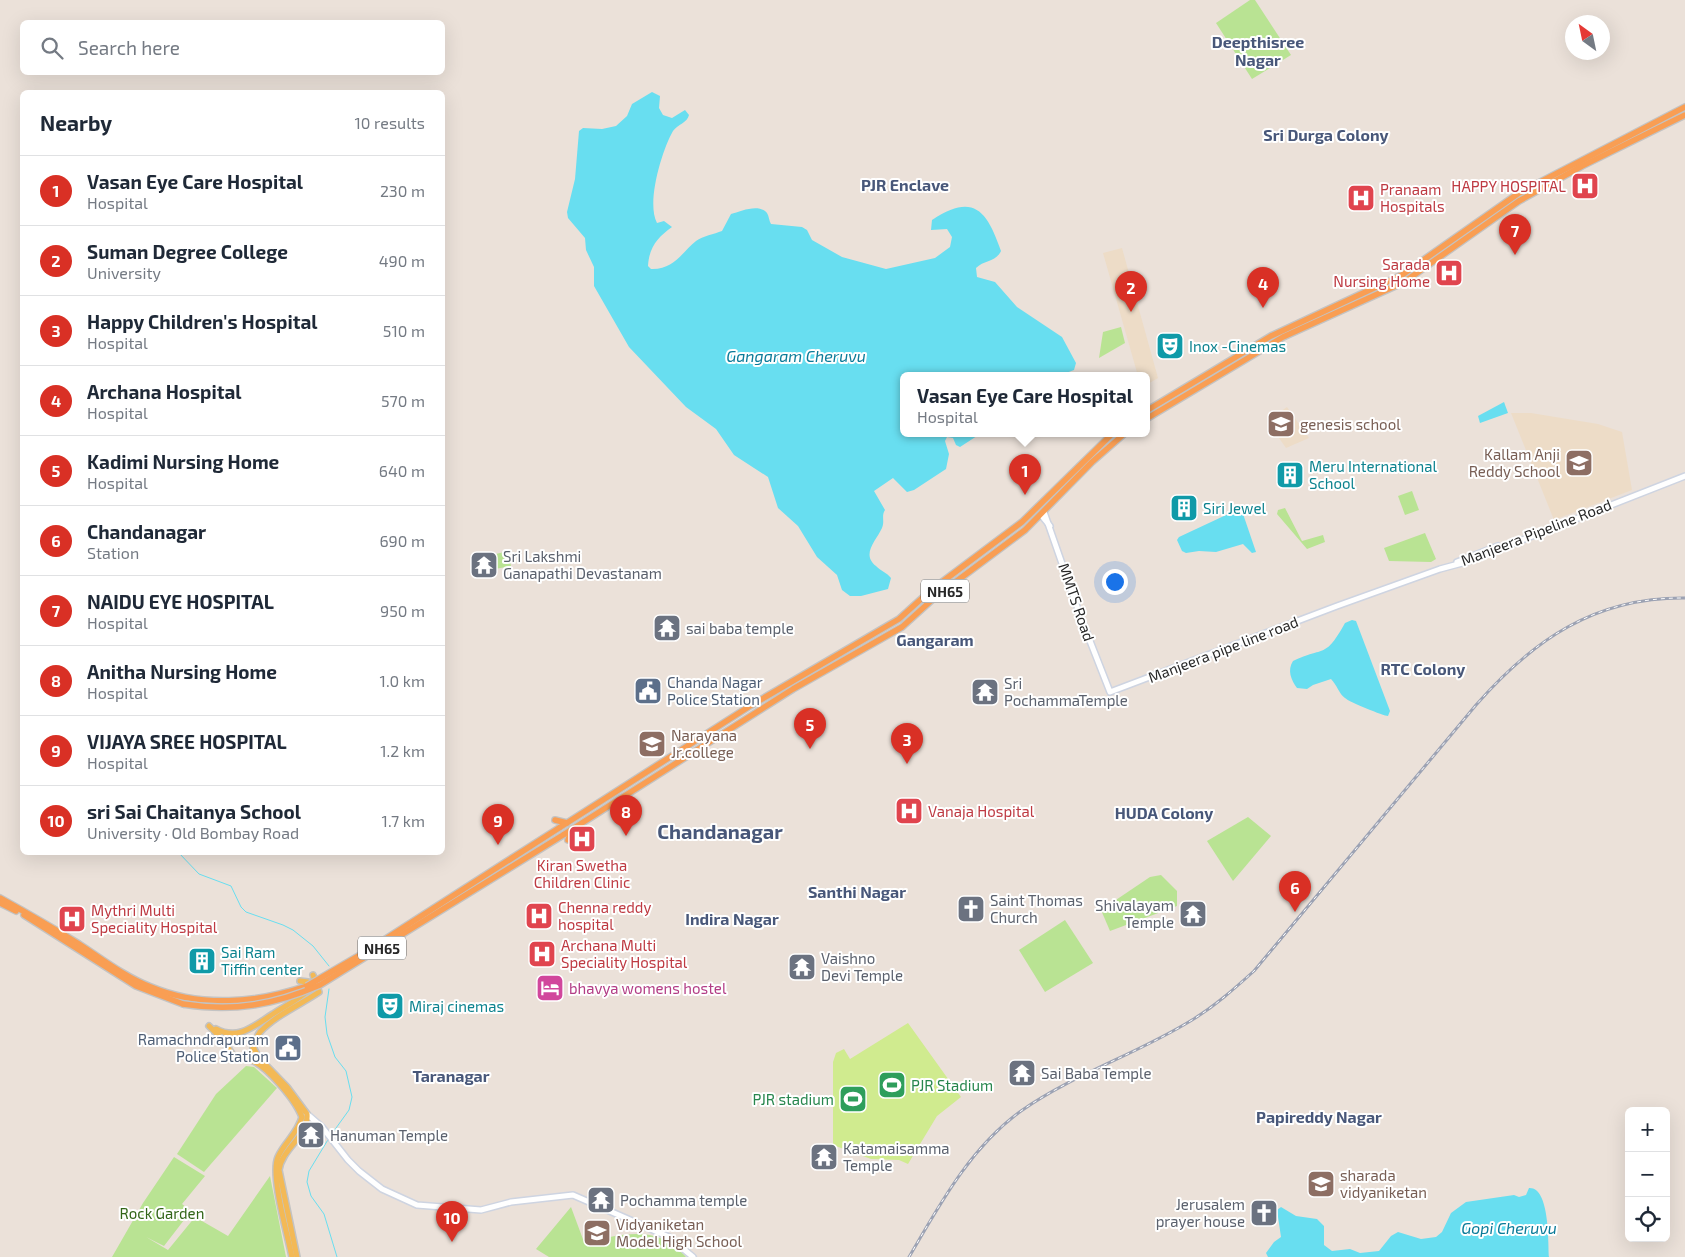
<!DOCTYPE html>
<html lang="en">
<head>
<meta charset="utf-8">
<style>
  :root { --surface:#fff; --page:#f2f2f3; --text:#1f2937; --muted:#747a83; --line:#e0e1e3; --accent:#d93025 }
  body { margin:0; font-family:"Exo 2",sans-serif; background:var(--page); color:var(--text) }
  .controls { position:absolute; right:15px; bottom:15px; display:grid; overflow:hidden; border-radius:8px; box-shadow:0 5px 20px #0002 }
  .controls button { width:45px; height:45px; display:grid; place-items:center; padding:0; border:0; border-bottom:1px solid var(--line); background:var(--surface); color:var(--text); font:25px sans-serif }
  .compass { position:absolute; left:1565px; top:15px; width:45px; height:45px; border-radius:50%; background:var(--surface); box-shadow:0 5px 20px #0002; rotate:327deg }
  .you { position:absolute; left:1114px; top:581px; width:18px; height:18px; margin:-12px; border:4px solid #fff; border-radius:50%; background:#1a73e8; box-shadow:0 0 0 8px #1a73e833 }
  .badge { display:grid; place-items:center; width:32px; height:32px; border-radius:50%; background:var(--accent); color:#fff; font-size:16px; font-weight:700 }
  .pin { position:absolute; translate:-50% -41px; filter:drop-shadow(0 1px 2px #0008) }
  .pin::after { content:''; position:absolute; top:26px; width:18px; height:15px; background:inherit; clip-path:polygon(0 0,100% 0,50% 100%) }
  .popup { position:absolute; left:900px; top:372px; width:250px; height:65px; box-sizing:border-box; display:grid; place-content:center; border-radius:8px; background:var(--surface); filter:drop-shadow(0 1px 4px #0005); font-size:16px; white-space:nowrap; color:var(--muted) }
  .popup b { font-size:19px; color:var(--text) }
  .popup::after { content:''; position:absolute; left:50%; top:100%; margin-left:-10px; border:10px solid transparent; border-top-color:var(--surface) }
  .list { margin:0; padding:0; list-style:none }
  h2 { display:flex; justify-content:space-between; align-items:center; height:65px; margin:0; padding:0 20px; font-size:21px }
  h2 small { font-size:16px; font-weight:400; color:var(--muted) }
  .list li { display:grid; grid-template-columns:32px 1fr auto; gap:15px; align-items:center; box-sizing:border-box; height:70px; padding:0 20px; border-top:1px solid var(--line) }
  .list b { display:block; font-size:19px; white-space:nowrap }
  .list p { margin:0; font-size:16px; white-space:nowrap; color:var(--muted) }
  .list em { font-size:16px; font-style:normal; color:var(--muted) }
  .icon { flex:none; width:28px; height:28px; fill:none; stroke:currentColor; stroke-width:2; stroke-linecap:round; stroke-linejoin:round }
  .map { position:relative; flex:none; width:1685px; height:1257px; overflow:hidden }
  .search { position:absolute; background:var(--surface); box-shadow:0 5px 20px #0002; left:20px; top:20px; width:425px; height:55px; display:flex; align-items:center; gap:12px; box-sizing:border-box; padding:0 18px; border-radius:8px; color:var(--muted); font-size:19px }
  .panel { position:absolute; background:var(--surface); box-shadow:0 5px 20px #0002; left:20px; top:90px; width:425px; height:765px; border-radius:8px }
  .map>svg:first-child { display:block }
</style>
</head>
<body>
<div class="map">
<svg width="1685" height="1257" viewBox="0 0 1685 1257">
  <rect width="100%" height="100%" fill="#ebe1d9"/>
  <!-- education -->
  <g fill="#eddcc7">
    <polygon points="1122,248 1158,378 1146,385 1146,376 1138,376 1103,253"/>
    <polygon points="1287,407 1309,438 1286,448 1267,421"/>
    <polygon points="1511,413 1531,413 1598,424 1622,432 1632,490 1554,520"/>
  </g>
  <!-- green -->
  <g fill="#b9e393">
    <polygon points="1250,0 1255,0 1291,55 1252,79 1216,23"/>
    <polygon points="1121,327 1125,343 1099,358 1103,332"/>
    <polygon points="1412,491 1419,510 1405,515 1398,496"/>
    <polygon points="1285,508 1302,541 1323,535 1325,542 1307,549 1277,514 1278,510"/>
    <polygon points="1425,533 1436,559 1431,562 1389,561 1384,548"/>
    <polygon points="508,551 511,566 495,569 495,566 491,567 488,556"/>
    <polygon points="1248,817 1271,836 1233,881 1207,841"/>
    <polygon points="1161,875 1177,891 1177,906 1110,931 1101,910 1150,877"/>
    <polygon points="1065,920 1093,963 1045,992 1019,950"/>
    <polygon points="246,1066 254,1067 277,1088 204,1172 177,1154 216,1094"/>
    <polygon points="174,1157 205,1176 182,1204 191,1211 164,1246 146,1237 168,1250 195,1217 228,1236 270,1176 286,1257 112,1257 143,1203"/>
    <path d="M571,1207L584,1242C623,1235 656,1223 686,1257H549L536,1249Z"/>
  </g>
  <!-- pitch -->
  <polygon fill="#d0eb8f" points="908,1023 961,1097 937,1116 908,1164 899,1160 871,1159 833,1145 833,1062 836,1053 844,1049 850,1059"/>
  <!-- water -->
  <g fill="#68def0">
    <path d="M652,92L660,96L659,108L663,115L672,118L685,110L689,115C687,123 678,124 673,131C662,150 646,203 657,223L664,221L672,227C658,237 649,247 648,266L651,269C674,270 682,252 696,241C703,236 714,234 722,231L731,214C741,211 759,203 767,213C769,216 769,221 771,224L802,227L807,230L812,240L842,257L886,269L935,258L950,247L952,237L947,229L931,230L932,220C974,192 987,211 1001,251C996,262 984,260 976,268L977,277L995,282L1017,307L1062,337L1076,363L1074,370L1066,373L1064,376H904V434H980L960,447L956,445L953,438L947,437L945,441L949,454L946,469L914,490L907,492L893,478L874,491L885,510C881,516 885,521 882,528C876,541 861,554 876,566C881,571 886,572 891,578L888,589L861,596H850L842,590L837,575L817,557L798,526L778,508L768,477L734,455L716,429L686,407L629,347L594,286V267L586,250L585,238L568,218L567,212L575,179L579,131L583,128L602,129L616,126L627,116L632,104Z"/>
    <polygon points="1504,402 1508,413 1480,423 1478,416"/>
    <polygon points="1241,508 1256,552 1252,553 1243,544 1216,552 1199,551 1186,553 1182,551 1177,540 1179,537"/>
    <path d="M1352,620L1356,621L1390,711L1388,716C1384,716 1349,702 1345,698C1339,694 1337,685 1331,679L1313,685L1307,689L1297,688C1291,680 1287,670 1293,661C1325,646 1325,659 1345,623Z"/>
    <path d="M1529,1188C1550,1187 1548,1242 1549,1257H1268L1266,1253L1274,1242L1281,1237L1277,1210L1281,1207L1296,1216L1317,1219L1324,1226V1245L1332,1251L1350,1249L1360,1253L1379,1251L1391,1236L1398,1232L1421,1239L1436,1237L1442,1232L1451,1213L1466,1202L1514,1195L1519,1197L1526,1195Z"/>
  </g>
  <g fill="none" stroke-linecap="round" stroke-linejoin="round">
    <!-- stream -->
    <g stroke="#68def0" stroke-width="1">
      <polyline points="178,852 199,874 231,886 241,907 246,912 283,925 293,930 313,946 329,966"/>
      <polyline points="329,989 325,1017 327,1034 335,1057 346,1071 352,1097 349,1110 331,1135"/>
      <polyline points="329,1138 309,1171 307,1182 311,1196 324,1214 337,1257"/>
    </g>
    <defs>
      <g id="secondary">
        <polyline points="1044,512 1081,618 1110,692 1337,606 1440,569 1466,562 1685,476"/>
        <polyline points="1041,515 1050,526"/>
        <polyline points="1457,562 1498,546"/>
        <polyline points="307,1114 322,1127 348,1160 359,1171 382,1189 417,1205 481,1210 511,1202 573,1195 669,1237 693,1257"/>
      </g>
      <g id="primary">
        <path d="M209,1026L223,1040L234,1057L245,1059C256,1053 253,1041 260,1032C276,1015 300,1005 319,992L313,975"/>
        <path d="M216,1029C238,1041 254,1026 273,1014C285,1006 298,1000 309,990L308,982L300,981"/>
        <path d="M253,1047L259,1058L287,1087L307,1114C309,1136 282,1148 279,1170L297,1257"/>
        <path d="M245,1059C263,1059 296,1101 302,1117C298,1133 284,1143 278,1157C270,1175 288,1236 292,1257"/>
      </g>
      <g id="trunk">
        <polyline points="1146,411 1271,336 1402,275 1519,193 1685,107"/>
        <polyline points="1146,419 1283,337 1404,282 1519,201 1582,166 1685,115"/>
        <polyline points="555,820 567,823"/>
        <polyline points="559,828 750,706 899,619 930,591 1022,522 1112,434"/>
        <polyline points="563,835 793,689 902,627 934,598 1025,530 1092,462 1124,434"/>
        <polyline points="568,840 571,831"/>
        <path d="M0,898C27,913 53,928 79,944C102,959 125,977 151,987C201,1008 257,1003 307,986"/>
        <polyline points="0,903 16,911"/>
        <polyline points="24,915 136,986 183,1004"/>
      </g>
    </defs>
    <!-- secondary casing -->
    <use href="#secondary" stroke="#ced4e1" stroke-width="8"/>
    <!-- primary casing -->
    <use href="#primary" stroke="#c3c3c3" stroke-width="8"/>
    <!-- trunk casing -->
    <use href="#trunk" stroke="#c3c3c3" stroke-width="8"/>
    <!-- secondary -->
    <use href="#secondary" stroke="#fff" stroke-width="5"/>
    <!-- primary -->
    <use href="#primary" stroke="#f3b956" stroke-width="5"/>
    <!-- trunk -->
    <use href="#trunk" stroke="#f99e53" stroke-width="5.5"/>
    <defs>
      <path id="rail" d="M909,1257C940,1204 970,1148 1021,1111C1074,1074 1137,1054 1192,1020C1215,1006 1234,989 1254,971L1476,705C1533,640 1595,597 1685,598"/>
    </defs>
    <!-- rail casing -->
    <use href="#rail" stroke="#9ca2b3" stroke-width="3"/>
    <!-- rail -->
    <use href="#rail" stroke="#fff" stroke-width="1" stroke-dasharray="4" stroke-linecap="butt"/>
    <defs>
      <g id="trunk-bridge">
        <polyline points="307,986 362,954 559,828"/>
        <path d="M183,1004C233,1012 274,1005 320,985L563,835"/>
      </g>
    </defs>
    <!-- trunk-bridge casing -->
    <use href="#trunk-bridge" stroke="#c3c3c3" stroke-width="8" stroke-linecap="butt"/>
    <!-- trunk-bridge -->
    <use href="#trunk-bridge" stroke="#f99e53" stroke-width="5.5"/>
  </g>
  <!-- icons -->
  <defs>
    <symbol id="hospital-square" viewBox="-11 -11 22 22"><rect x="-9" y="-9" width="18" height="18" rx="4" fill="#e0444e" stroke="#fff"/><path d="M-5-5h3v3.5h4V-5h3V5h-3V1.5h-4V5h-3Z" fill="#fff"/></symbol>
    <symbol id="theatre-square" viewBox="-11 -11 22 22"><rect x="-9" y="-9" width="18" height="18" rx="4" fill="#0f9aa8" stroke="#fff"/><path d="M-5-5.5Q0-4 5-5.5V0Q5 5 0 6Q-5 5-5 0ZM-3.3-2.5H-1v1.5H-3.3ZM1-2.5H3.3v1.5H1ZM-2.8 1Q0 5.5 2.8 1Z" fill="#fff"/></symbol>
    <symbol id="school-square" viewBox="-11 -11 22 22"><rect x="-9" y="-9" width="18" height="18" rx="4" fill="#8d6e63" stroke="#fff"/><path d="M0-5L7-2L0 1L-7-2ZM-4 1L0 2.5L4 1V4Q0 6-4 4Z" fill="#fff"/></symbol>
    <symbol id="building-square" viewBox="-11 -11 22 22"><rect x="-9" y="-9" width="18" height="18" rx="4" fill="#0f9aa8" stroke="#fff"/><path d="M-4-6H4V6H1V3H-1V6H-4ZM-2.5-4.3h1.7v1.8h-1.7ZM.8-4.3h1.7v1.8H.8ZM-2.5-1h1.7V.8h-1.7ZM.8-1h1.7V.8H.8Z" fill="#fff"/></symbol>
    <symbol id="temple-square" viewBox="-11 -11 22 22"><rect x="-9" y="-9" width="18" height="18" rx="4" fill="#6b7280" stroke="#fff"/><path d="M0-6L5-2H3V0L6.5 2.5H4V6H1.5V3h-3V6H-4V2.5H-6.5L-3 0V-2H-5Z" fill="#fff"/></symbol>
    <symbol id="civic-square" viewBox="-11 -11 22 22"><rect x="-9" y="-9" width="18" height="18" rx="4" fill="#5c6f8a" stroke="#fff"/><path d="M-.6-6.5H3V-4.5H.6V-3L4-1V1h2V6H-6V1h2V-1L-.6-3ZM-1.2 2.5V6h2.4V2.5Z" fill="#fff"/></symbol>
    <symbol id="university-square" viewBox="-11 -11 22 22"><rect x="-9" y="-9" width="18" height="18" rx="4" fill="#8d6e63" stroke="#fff"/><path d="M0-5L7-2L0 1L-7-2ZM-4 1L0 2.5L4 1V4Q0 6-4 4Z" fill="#fff"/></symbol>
    <symbol id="church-square" viewBox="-11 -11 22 22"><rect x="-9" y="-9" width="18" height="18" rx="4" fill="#6b7280" stroke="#fff"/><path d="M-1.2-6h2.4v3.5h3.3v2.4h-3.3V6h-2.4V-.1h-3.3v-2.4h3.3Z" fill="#fff"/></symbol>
    <symbol id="hotel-square" viewBox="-11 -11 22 22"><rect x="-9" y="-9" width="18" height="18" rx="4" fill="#d1479c" stroke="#fff"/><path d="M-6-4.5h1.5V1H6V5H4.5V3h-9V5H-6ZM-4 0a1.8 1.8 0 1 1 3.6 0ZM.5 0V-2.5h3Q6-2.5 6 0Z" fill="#fff"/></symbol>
    <symbol id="stadium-square" viewBox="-11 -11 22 22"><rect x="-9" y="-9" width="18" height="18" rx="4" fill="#2e9e5b" stroke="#fff"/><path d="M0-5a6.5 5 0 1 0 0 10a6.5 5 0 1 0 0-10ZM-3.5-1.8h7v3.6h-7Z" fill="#fff"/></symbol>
  </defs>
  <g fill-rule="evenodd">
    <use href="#hospital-square" x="1569" y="170" width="32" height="32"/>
    <use href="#hospital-square" x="1345" y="182" width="32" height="32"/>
    <use href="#hospital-square" x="1433" y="257" width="32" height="32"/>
    <use href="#theatre-square" x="1154" y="330" width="32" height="32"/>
    <use href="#school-square" x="1265" y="408" width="32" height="32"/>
    <use href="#school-square" x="1563" y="447" width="32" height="32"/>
    <use href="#building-square" x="1274" y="459" width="32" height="32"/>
    <use href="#building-square" x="1168" y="492" width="32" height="32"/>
    <use href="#temple-square" x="468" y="549" width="32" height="32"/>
    <use href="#temple-square" x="651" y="612" width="32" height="32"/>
    <use href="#civic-square" x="632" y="675" width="32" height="32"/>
    <use href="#temple-square" x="969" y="676" width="32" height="32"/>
    <use href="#university-square" x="636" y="728" width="32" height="32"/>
    <use href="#hospital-square" x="893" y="795" width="32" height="32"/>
    <use href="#hospital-square" x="566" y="823" width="32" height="32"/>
    <use href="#church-square" x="955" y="893" width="32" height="32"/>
    <use href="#temple-square" x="1177" y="898" width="32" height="32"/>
    <use href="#hospital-square" x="523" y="900" width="32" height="32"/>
    <use href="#hospital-square" x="56" y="903" width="32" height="32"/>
    <use href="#hospital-square" x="526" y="938" width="32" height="32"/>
    <use href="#building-square" x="186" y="945" width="32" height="32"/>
    <use href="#temple-square" x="786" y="951" width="32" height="32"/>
    <use href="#hotel-square" x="534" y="972" width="32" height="32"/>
    <use href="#theatre-square" x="374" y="990" width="32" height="32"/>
    <use href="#civic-square" x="272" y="1032" width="32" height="32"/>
    <use href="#temple-square" x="1006" y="1057" width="32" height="32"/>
    <use href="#stadium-square" x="876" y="1069" width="32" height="32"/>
    <use href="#stadium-square" x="837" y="1083" width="32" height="32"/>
    <use href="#temple-square" x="295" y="1119" width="32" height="32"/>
    <use href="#temple-square" x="808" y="1141" width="32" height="32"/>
    <use href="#university-square" x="1305" y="1168" width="32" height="32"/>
    <use href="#temple-square" x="585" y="1184" width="32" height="32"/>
    <use href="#church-square" x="1248" y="1197" width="32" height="32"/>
    <use href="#university-square" x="581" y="1217" width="32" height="32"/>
  </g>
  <g text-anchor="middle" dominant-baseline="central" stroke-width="4" stroke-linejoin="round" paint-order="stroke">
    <!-- shield labels -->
    <g fill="#fff" stroke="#686868" stroke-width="1">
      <rect x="921" y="579.5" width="48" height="23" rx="4"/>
      <rect x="358" y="936.5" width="48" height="23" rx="4"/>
    </g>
    <g font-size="14" font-weight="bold" fill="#282828">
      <text x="945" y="591">NH65</text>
      <text x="382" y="948">NH65</text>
    </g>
    <!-- health labels -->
    <g font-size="15" fill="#be3a42" stroke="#fff" text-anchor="start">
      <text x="1566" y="186" text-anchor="end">HAPPY HOSPITAL</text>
      <text x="1380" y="189">Pranaam<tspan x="1380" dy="17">Hospitals</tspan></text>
      <text x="1430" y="264" text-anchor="end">Sarada<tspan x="1430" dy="17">Nursing Home</tspan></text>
      <text x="928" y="811">Vanaja Hospital</text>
      <text x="582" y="865" text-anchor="middle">Kiran Swetha<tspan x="582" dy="17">Children Clinic</tspan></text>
      <text x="558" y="907">Chenna reddy<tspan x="558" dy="17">hospital</tspan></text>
      <text x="91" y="910">Mythri Multi<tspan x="91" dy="17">Speciality Hospital</tspan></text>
      <text x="561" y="945">Archana Multi<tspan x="561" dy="17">Speciality Hospital</tspan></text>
    </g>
    <!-- culture labels -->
    <g font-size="15" fill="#0d838f" stroke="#fff" text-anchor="start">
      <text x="1189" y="346">Inox -Cinemas</text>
      <text x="1309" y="466">Meru International<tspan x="1309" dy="17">School</tspan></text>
      <text x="1203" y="508">Siri Jewel</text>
      <text x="221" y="952">Sai Ram<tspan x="221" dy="17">Tiffin center</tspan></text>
      <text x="409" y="1006">Miraj cinemas</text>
    </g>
    <!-- education labels -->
    <g font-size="15" fill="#785e54" stroke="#fff" text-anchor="start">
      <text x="1300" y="424">genesis school</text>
      <text x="1560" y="454" text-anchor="end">Kallam Anji<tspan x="1560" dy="17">Reddy School</tspan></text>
      <text x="671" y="735">Narayana<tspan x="671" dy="17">Jr.college</tspan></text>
      <text x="1340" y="1175">sharada<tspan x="1340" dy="17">vidyaniketan</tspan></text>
      <text x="616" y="1224">Vidyaniketan<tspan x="616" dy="17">Model High School</tspan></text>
    </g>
    <!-- street labels -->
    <g font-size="15" fill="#282828" stroke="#fff">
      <text transform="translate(1536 532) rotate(-21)">Manjeera Pipeline Road</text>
      <text transform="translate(1077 602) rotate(71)">MMTS Road</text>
      <text transform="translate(1223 649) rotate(-21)">Manjeera pipe line road</text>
    </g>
    <!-- worship labels -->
    <g font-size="15" fill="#5b616d" stroke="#fff" text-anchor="start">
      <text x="503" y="556">Sri Lakshmi<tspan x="503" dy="17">Ganapathi Devastanam</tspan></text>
      <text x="686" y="628">sai baba temple</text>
      <text x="1004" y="683">Sri<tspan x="1004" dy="17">PochammaTemple</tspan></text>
      <text x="990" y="900">Saint Thomas<tspan x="990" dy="17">Church</tspan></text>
      <text x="1174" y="905" text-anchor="end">Shivalayam<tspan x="1174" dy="17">Temple</tspan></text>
      <text x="821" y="958">Vaishno<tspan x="821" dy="17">Devi Temple</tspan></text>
      <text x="1041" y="1073">Sai Baba Temple</text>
      <text x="330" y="1135">Hanuman Temple</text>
      <text x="843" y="1148">Katamaisamma<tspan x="843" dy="17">Temple</tspan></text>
      <text x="620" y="1200">Pochamma temple</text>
      <text x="1245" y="1204" text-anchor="end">Jerusalem<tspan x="1245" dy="17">prayer house</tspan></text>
    </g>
    <!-- service labels -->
    <g font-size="15" fill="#4e5e75" stroke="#fff" text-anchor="start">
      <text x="667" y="682">Chanda Nagar<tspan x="667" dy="17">Police Station</tspan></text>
      <text x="269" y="1039" text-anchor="end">Ramachndrapuram<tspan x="269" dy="17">Police Station</tspan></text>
    </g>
    <!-- hotel labels -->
    <g font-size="15" fill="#b23c85" stroke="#fff" text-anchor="start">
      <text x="569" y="988">bhavya womens hostel</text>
    </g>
    <!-- leisure labels -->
    <g font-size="15" fill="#27864d" stroke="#fff" text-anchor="start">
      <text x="911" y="1085">PJR Stadium</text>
      <text x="834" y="1099" text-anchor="end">PJR stadium</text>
    </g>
    <!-- park labels -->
    <g font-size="15" fill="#326518" stroke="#fff">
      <text x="162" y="1213">Rock Garden</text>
    </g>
    <!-- neighbourhood labels -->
    <g font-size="16" font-weight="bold" fill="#485779" stroke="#fff">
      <text x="1258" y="41">Deepthisree<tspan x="1258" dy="18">Nagar</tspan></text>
      <text x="1326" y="134">Sri Durga Colony</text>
      <text x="905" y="184">PJR Enclave</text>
      <text x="935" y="639">Gangaram</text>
      <text x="1423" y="668">RTC Colony</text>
      <text x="1164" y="812">HUDA Colony</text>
      <text x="857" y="891">Santhi Nagar</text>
      <text x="732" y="918">Indira Nagar</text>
      <text x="451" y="1075">Taranagar</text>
      <text x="1319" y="1116">Papireddy Nagar</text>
    </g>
    <!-- water labels -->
    <g font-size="16" font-style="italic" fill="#0b7b99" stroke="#fff">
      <text x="796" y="355">Gangaram Cheruvu</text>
      <text x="1509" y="1227">Gopi Cheruvu</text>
    </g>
    <!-- district labels -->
    <g font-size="20" font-weight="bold" fill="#485779" stroke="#fff">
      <text x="720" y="831">Chandanagar</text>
    </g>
  </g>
</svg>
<div class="controls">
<button>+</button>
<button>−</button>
<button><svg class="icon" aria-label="locate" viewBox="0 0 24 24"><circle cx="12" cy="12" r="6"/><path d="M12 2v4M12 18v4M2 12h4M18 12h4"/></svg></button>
</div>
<svg class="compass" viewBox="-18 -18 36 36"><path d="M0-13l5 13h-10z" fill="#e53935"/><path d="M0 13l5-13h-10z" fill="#747a83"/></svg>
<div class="you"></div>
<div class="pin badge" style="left:1025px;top:495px">1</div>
<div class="popup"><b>Vasan Eye Care Hospital</b>Hospital</div>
<div class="pin badge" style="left:1131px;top:312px">2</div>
<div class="pin badge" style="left:907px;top:764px">3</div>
<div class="pin badge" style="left:1263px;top:308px">4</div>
<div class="pin badge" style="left:810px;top:749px">5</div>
<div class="pin badge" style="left:1295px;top:912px">6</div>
<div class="pin badge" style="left:1515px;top:255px">7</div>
<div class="pin badge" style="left:626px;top:836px">8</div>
<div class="pin badge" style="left:498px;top:845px">9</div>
<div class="pin badge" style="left:452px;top:1242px">10</div>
<div class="search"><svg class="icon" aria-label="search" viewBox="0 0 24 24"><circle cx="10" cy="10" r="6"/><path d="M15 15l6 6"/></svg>Search here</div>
<section class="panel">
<h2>Nearby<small>10 results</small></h2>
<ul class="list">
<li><span class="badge">1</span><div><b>Vasan Eye Care Hospital</b><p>Hospital</p></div><em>230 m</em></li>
<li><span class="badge">2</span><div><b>Suman Degree College</b><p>University</p></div><em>490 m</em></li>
<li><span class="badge">3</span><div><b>Happy Children's Hospital</b><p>Hospital</p></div><em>510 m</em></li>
<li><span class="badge">4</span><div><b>Archana Hospital</b><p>Hospital</p></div><em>570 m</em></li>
<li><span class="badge">5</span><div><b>Kadimi Nursing Home</b><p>Hospital</p></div><em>640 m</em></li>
<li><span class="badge">6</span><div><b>Chandanagar</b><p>Station</p></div><em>690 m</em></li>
<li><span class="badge">7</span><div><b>NAIDU EYE HOSPITAL</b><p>Hospital</p></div><em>950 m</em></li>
<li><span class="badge">8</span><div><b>Anitha Nursing Home</b><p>Hospital</p></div><em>1.0 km</em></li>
<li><span class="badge">9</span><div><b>VIJAYA SREE HOSPITAL</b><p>Hospital</p></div><em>1.2 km</em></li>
<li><span class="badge">10</span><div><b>sri Sai Chaitanya School</b><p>University · Old Bombay Road</p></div><em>1.7 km</em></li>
</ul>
</section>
</div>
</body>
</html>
